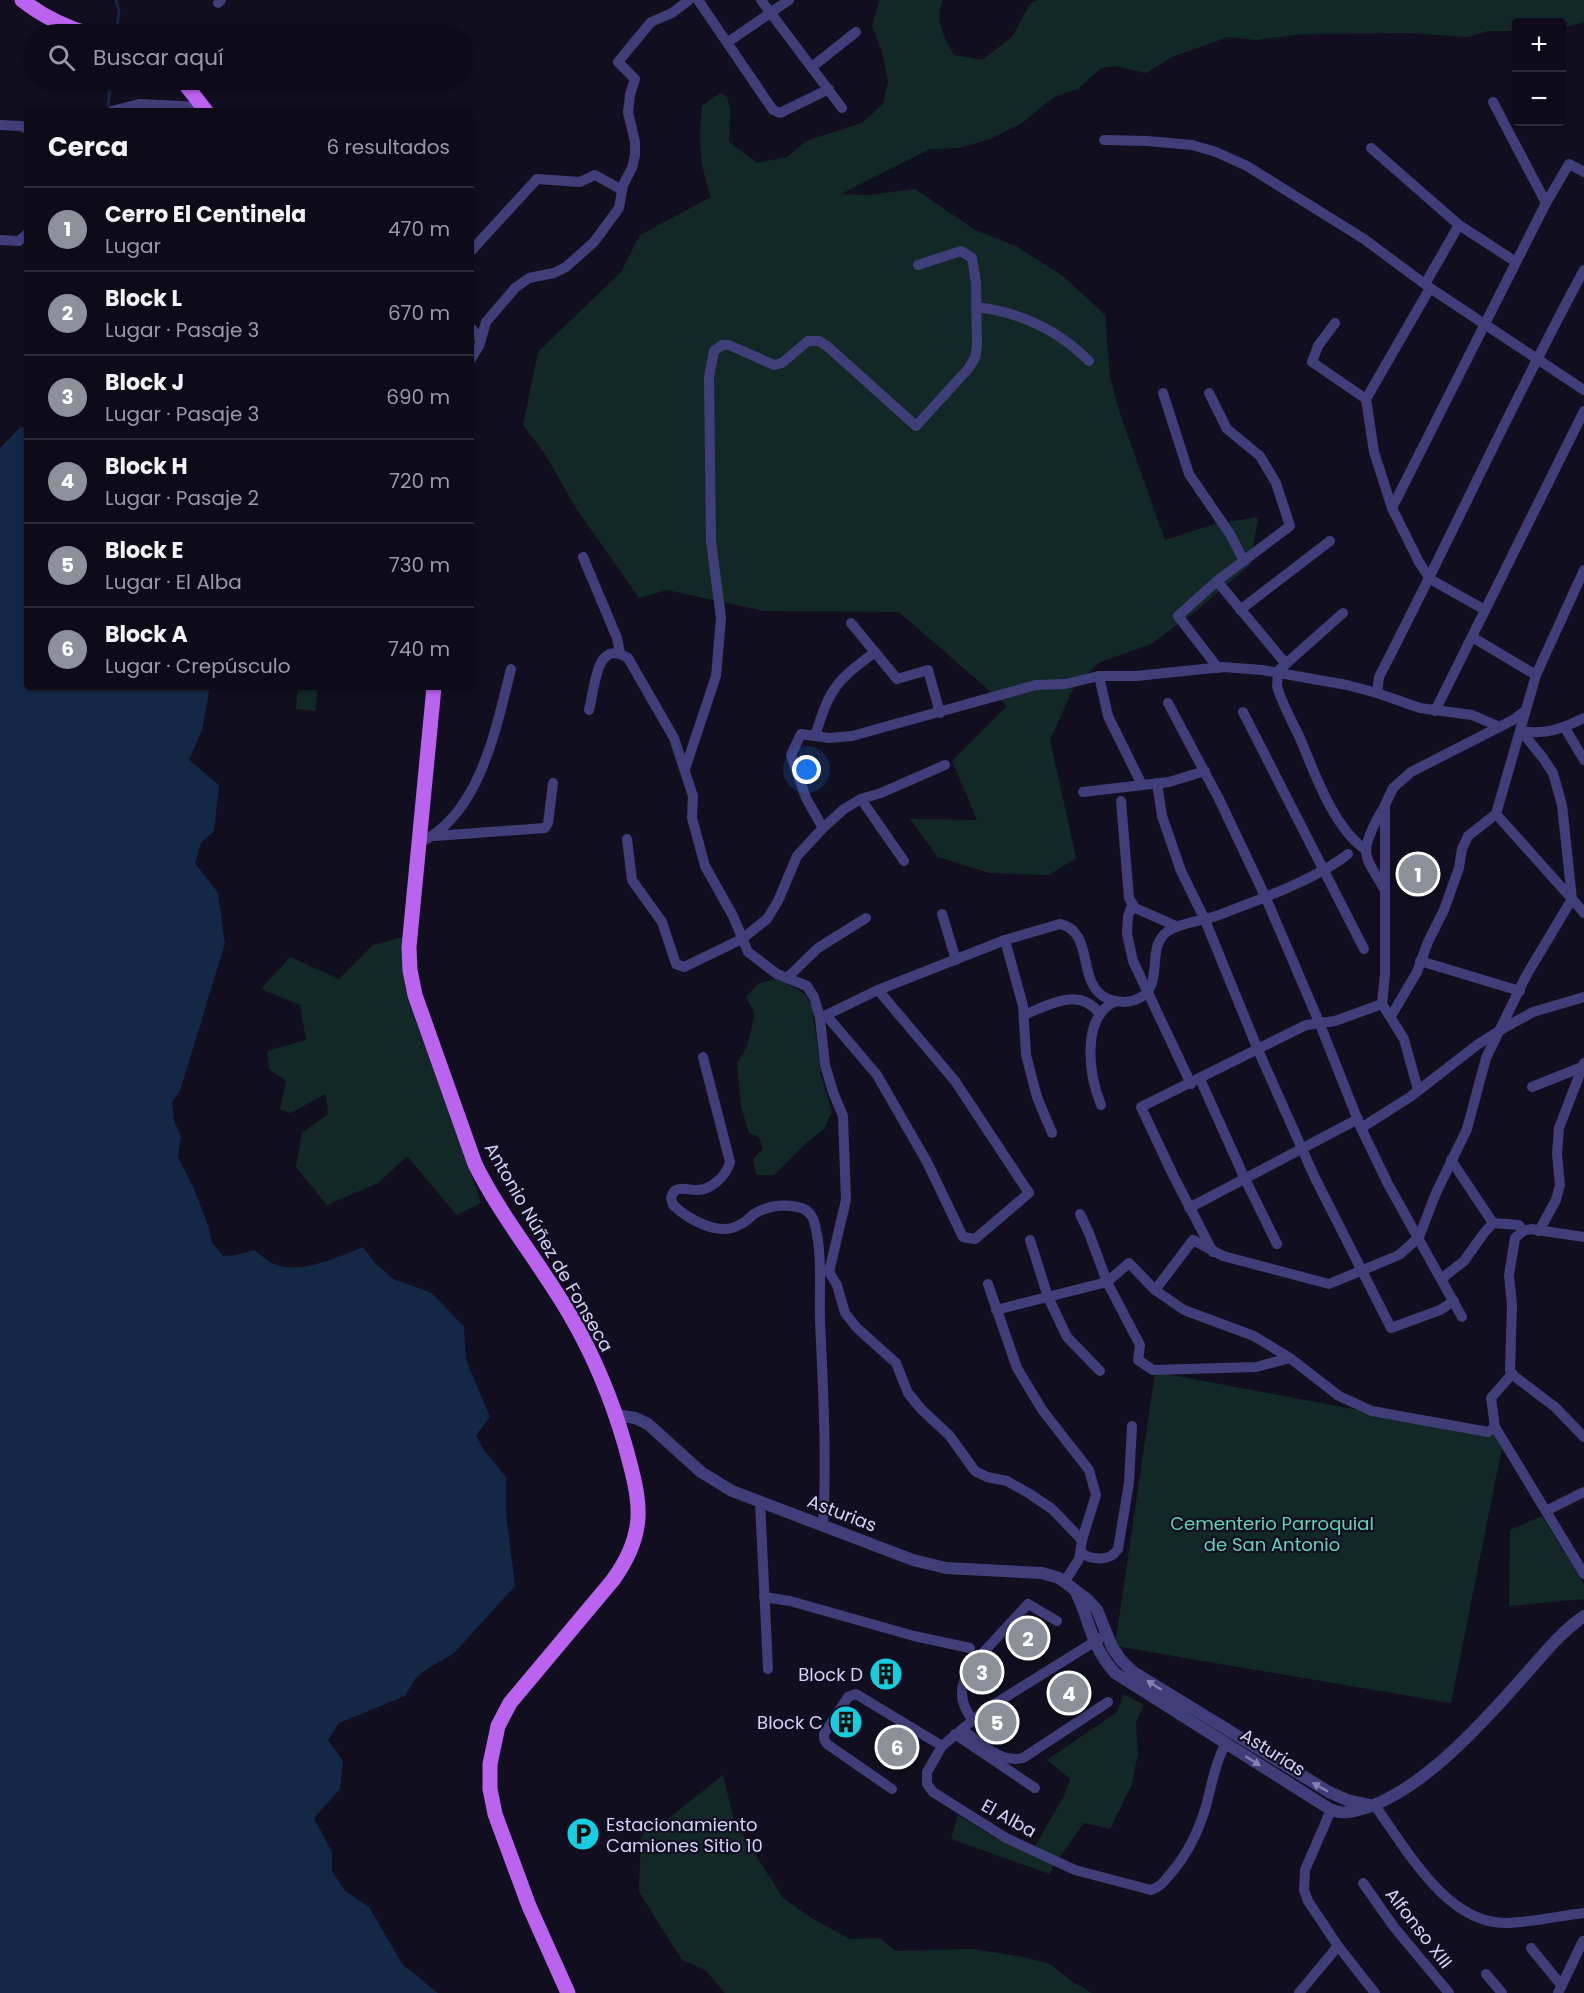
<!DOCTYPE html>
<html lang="es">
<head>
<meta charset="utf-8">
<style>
  :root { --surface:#0d0b17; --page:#161420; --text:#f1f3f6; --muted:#9a9ba1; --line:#2d2b36; --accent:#8c9099 }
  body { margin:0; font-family:Poppins,sans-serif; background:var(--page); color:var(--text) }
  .controls { position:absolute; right:18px; top:18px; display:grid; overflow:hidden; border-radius:6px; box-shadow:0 2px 4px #0004 }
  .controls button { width:54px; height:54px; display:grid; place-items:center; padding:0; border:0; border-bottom:2px solid var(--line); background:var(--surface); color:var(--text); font:30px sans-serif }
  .you { position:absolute; left:807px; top:770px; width:21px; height:21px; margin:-15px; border:4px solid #fff; border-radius:50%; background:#1a73e8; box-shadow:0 0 0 9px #1a73e833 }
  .badge { display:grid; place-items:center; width:39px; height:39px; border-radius:50%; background:var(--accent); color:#fff; font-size:20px; font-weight:700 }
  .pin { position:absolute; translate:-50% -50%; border:3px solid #fff; box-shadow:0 2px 6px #0006 }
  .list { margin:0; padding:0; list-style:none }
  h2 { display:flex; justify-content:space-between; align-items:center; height:78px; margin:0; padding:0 24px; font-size:26px }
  h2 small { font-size:20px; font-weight:400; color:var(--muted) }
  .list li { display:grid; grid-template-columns:39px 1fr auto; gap:18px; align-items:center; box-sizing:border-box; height:84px; padding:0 24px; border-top:2px solid var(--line) }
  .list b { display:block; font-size:22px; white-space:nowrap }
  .list p { margin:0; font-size:20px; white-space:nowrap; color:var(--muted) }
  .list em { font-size:20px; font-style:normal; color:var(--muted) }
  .icon { flex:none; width:33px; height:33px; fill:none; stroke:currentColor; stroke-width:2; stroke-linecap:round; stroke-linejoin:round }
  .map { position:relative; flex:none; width:1584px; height:1993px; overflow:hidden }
  .search { position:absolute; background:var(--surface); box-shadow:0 2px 4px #0004; left:24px; top:24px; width:450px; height:66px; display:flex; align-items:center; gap:15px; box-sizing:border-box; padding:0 21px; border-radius:33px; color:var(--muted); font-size:22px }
  .panel { position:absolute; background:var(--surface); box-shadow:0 2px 4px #0004; left:24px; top:108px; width:450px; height:582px; border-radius:6px }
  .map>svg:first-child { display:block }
</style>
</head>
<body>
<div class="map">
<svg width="1584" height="1993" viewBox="0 0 1584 1993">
  <rect width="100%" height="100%" fill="#110f1f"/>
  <!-- green -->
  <g fill="#122827">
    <path d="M880,0H943C933,19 945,38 954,55L982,60L1012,37L1030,4L1037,0H1584V22L1562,28V22H1516V31H1488L1468,37L1409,33L1304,34L1256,40L1228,37L1172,57L1146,73L1115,66L1101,68L1078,89L1054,97L1022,123L990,139L959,148L930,149L841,194L870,195L915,189L975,230L1016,246L1064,277L1105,315L1110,377L1120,414L1165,540L1214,524L1258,517L1250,565L1196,611L1151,644L1098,663L1074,687L1050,740L1076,858L1049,875L989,873L938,857L910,819L977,820L952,761L1007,706L899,612L764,611L667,590L639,598L576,508L545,454L523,425L538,352L621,272L640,235L711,197C699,162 698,142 702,106L720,93L727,97L730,110L729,142L757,163L787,157L806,141L862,123L883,104L888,81L882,52L872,25Z"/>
    <polygon points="298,687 318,687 315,711 296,709"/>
    <polygon points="403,937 454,1123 481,1203 457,1215 407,1156 378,1183 327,1205 296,1167 302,1133 328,1114 326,1094 290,1113 280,1109 286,1081 269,1069 267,1051 306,1040 300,1005 261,989 290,957 339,979 373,945"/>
    <polygon points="777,978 805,994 812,1007 821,1075 832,1112 824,1129 805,1144 774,1175 756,1175 753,1159 763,1149 759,1137 749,1133 741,1107 737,1064 747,1046 754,1017 753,1010 746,997 758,984"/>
    <polygon points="1155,1372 1504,1437 1451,1703 1115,1646"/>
    <polygon points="1542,1516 1584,1584 1584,1599 1509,1606 1510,1530"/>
    <polygon points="1124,1694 1144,1705 1136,1722 1138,1753 1132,1784 1110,1829 1084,1823 1053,1866 1050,1874 951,1839 958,1815 995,1838 1030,1855 1064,1796 1070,1779 1047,1760 1117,1712"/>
    <polygon points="723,1775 734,1821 783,1898 811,1918 850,1939 880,1938 896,1951 972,1949 1018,1956 1050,1964 1071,1981 1092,1993 725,1993 705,1970 682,1960 639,1892 641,1837 653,1819 668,1819"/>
  </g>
  <!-- water -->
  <path fill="#142744" d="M21,427L27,428V687H207L209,692L202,730L189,760L219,785L214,831L201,843L195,863L218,893L225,943L180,1091L172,1102L174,1120L181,1137L178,1157L194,1189L209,1228L212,1243L223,1256L237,1255L254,1250C260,1254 267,1261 274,1264C300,1275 338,1257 363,1247L375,1263L393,1279L432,1293L464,1327L466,1360L490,1417L476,1435L483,1449L506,1477V1512L515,1586L454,1653L424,1671L415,1679L405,1696L339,1723L328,1740L343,1761L340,1789L314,1818L332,1852V1871L345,1891L369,1907L403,1965L438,1993H0V448Z"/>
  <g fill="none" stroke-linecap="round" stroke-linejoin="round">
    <!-- stream -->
    <g stroke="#142744" stroke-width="3">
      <polyline points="116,34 119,12 116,0"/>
      <polyline points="108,105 111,80"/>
    </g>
    <!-- minor -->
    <g stroke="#403e79" stroke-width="10">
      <polyline points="698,0 773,110 780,113 829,89"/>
      <polyline points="761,0 842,108"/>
      <polyline points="218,3 221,0"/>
      <polyline points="728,42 789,0"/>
      <polyline points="812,67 856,32"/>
      <polyline points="1493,102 1546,203"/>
      <polyline points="112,111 139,104 203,107"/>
      <polyline points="0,125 21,126 27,129"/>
      <polyline points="1104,140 1147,141 1192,145 1216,152 1247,166 1364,239 1430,288 1584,390"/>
      <polyline points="1371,148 1459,225 1516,262"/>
      <polyline points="0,240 19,241 27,234"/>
      <polyline points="471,251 537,179 580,182 595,175 622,190"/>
      <polyline points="1425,284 1459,225"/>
      <polyline points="1430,288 1366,399 1374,452 1392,508 1419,562 1430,579 1485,610"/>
      <path d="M976,307C1020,312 1057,329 1089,361"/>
      <polyline points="1335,323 1318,346 1312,362 1366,399"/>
      <polyline points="471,328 481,340"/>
      <polyline points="471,359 479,346 486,322 515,288 529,278 554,273 566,267 594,242 619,208 623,185 632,168 635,155 635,142 628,112 630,95 635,79 618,62 651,22 672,13 689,0"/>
      <polyline points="1163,393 1189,474 1230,534 1244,561"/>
      <polyline points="1209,393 1227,429 1260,456 1276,483 1290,526 1217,581 1178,616 1218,668"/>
      <polyline points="1392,508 1546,203 1569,164 1584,172"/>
      <polyline points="583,557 617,638 620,653"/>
      <polyline points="1217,581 1286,664"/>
      <polyline points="1240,610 1330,541"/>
      <path d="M1343,613L1280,669L1278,674L1277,686C1282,704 1292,721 1300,738C1314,772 1334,829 1366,850"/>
      <polyline points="851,623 897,679 928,670 940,713"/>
      <polyline points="1472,637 1536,675"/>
      <polyline points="1099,676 1108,716 1142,785"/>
      <path d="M1377,693L1379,677C1449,542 1511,404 1584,270"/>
      <polyline points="1168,703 1219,799 1265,896 1319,1022 1361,1128 1388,1184 1462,1317"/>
      <path d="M589,710C595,690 595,637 628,658L674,738L693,796L692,818L705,866L733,916L748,952L777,974L807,986L814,997L820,1018L825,1065L833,1092L843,1116L846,1200L829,1272"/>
      <polyline points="1435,711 1584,411"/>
      <polyline points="1243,712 1364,949"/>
      <polyline points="1565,728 1584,760"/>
      <polyline points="1521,731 1543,758 1553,773 1562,805 1572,899 1584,913"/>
      <path d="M1521,731C1545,735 1562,729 1584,718"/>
      <path d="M815,736C830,688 835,682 875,652"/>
      <polyline points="685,769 716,676 721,618 711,541 709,377 714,351 722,345 729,345 774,365 782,363 808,341 819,341 827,346 916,426 968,369 975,358 977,346 976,283 972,258 961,251 918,265"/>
      <polyline points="1157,783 1162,816 1181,871 1205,920 1258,1050 1315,1178 1391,1328 1440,1310 1454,1301"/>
      <polyline points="1083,792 1169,782 1205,771"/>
      <polyline points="861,799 904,861"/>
      <polyline points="1121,801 1129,898 1135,908 1176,926"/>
      <polyline points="823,828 806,798 791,755 801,734 829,738 852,736 1036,685 1065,684 1099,676 1136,676 1223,667 1262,670 1347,685 1377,693 1420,708 1472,715 1500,727"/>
      <polyline points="435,836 545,828 548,823 553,783"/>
      <polyline points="627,839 632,880 662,922 676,964 684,967 742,939 767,919 778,901 797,856 823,828 844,809 861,799 881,793 945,765"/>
      <path d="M419,843C480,815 496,728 511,669"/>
      <path d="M1383,887C1378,877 1366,863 1366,851C1366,839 1378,816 1385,806"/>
      <polyline points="1132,905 1128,916 1127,934 1133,961 1191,1084"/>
      <polyline points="942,914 956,960"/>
      <polyline points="1005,940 1023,1006 1026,1055 1037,1097 1052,1133"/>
      <polyline points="1420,961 1520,991"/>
      <polyline points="787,978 818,948 866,918"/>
      <polyline points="826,1015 877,1075 927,1162 963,1237 975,1239 1029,1193 955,1081 878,990"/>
      <path d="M1024,1015C1049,1005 1079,986 1100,1014"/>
      <polyline points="1391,1016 1417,972 1428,942 1444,910 1459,868 1462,849 1468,836 1496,814 1536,675 1584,570"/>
      <path d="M820,1018L878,990L1005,940L1060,924C1096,932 1075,985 1108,999C1116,1002 1126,1003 1135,1000C1168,988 1143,949 1168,931C1182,922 1201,921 1216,916C1256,901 1315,880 1348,854"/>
      <path d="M703,1057L730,1162C726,1176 711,1191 695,1190C690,1190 682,1187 676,1190C673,1192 672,1194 671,1198L673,1205C688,1219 719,1237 739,1225C745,1223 749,1218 754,1214C767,1206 782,1204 797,1207C805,1208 811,1213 814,1221C823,1253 819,1287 820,1320C823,1388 827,1457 823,1525"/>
      <polyline points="1200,1079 1245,1179 1277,1244"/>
      <polyline points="1532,1087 1582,1067"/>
      <polyline points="1418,1090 1404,1039 1382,1004 1385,974 1385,805 1393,788 1411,772 1513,720 1525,711"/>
      <path d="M1101,1105C1089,1075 1080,1017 1116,1001"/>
      <polyline points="1361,1128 1410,1097 1477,1045 1502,1029 1533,1012 1584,997"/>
      <polyline points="1451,1160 1493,1223"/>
      <polyline points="1189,1208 1358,1119"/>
      <polyline points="1080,1214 1089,1233 1107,1282 1140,1345 1138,1360 1153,1370 1256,1367 1290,1358"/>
      <polyline points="1539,1231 1556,1200 1560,1185 1557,1154 1559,1128 1584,1063"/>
      <polyline points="1584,1237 1531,1229 1523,1231 1515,1238 1509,1275 1512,1305 1510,1370 1514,1376 1555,1407 1584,1437"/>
      <polyline points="1030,1240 1048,1297 1067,1337 1100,1371"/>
      <polyline points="1213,1252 1174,1177 1141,1107 1306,1025 1335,1021 1382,1004"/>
      <polyline points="824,1271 829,1272 837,1285 845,1313 857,1328 896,1363 908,1393 921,1409 949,1435 975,1471 987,1477 1007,1481 1030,1494 1052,1509 1082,1540"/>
      <polyline points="1441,1279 1464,1261 1484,1233 1493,1223 1519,1225 1523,1231"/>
      <polyline points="988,1284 1017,1368 1043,1411 1089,1470 1096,1495 1082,1540 1079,1559 1065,1581"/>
      <polyline points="1155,1290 1193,1240 1223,1256 1329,1284 1399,1255 1419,1237 1436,1193 1467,1129 1486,1058 1526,976 1572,899 1496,814"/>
      <polyline points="996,1310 1107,1282 1129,1263 1155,1290 1184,1310 1254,1336 1290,1358 1339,1396 1372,1411 1488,1432 1495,1427"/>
      <polyline points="1512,1374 1491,1398 1495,1427 1584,1574"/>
      <polyline points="760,1502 768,1669"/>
      <polyline points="1546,1511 1584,1492"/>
      <path d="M1081,1553C1093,1560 1110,1562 1118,1549L1129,1483L1132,1426"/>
      <polyline points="764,1597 790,1601 914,1636 970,1648"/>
      <path d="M1107,1634L985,1710L942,1746L927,1772V1784L933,1792L1006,1838L1075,1870L1151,1890C1161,1887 1165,1880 1172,1872C1188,1853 1199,1830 1206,1806C1212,1784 1215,1763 1226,1743"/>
      <path d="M973,1720C947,1689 972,1665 992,1643C1004,1630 1016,1617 1028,1604L1057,1621"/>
      <path d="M962,1729C979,1741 1000,1764 1023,1758L1108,1702"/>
      <polyline points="955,1734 1035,1788"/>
      <polyline points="892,1789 827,1744 824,1739 824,1734 848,1697 856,1694 942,1746"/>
      <path d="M1375,1806C1407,1849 1446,1924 1507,1923C1532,1922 1559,1916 1584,1913"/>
      <polyline points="1331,1810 1305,1870 1304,1890 1308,1901 1338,1946 1375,1993"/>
      <polyline points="1363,1883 1394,1927 1449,1993"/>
      <polyline points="1531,1948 1562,1986"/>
      <polyline points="1486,1974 1502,1993"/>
      <polyline points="1299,1993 1338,1946"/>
      <polyline points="1558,1993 1583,1941"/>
    </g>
    <!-- tertiary -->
    <g stroke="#403e79" stroke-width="12">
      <polyline points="616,1415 635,1418 648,1424 701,1472 732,1491 913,1560 946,1568 1042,1573 1059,1578 1087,1599 1097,1610 1112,1647 1121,1660 1132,1671 1329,1792 1347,1800 1375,1806"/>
      <path d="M1076,1592C1091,1623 1090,1645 1115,1673L1328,1808C1338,1814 1347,1813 1358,1810C1416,1796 1478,1728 1517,1684C1539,1660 1557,1635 1584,1616"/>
    </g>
    <!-- primary -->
    <g stroke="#b963ef" stroke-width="15">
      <path d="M22,0C42,16 65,27 89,34"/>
      <polyline points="182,80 206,111"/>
      <path d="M434,687L409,947L410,970L415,995L475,1164C501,1217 540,1263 570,1315C594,1356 612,1400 625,1445C640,1500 649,1530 613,1580L510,1703L498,1726L490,1764V1789L495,1814L529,1906L568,1993"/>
    </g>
  </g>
  <!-- one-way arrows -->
  <defs><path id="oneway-solid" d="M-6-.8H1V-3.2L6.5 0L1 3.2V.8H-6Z" transform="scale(1.5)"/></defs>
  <g fill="#8380b3">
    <use href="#oneway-solid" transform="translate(1154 1685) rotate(-148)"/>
    <use href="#oneway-solid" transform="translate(1253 1761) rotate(32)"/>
    <use href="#oneway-solid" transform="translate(1320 1787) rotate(-150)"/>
  </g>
  <!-- icons -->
  <defs>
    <symbol id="building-disc" viewBox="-11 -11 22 22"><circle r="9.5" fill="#17cee1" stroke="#110f1f"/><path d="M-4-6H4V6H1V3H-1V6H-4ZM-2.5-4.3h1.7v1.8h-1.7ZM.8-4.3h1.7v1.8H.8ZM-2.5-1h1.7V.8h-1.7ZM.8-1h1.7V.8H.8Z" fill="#111"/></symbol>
    <symbol id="parking-disc" viewBox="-11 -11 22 22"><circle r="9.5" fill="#17cee1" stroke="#110f1f"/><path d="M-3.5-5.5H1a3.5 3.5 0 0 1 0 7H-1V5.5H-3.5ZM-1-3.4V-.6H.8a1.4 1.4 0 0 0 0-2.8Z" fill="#111"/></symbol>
  </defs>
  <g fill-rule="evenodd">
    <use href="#building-disc" x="867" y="1655" width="38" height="38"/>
    <use href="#building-disc" x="827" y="1703" width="38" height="38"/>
    <use href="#parking-disc" x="564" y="1815" width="38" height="38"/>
  </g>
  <g text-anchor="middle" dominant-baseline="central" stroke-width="4.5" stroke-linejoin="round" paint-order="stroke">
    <!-- street labels -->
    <g font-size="18" fill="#d5d1fa" stroke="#110f1f">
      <text transform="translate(549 1247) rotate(60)">Antonio Núñez de Fonseca</text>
      <text transform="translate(842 1513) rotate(21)">Asturias</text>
      <text transform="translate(1273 1752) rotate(32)">Asturias</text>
      <text transform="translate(1009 1818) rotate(29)">El Alba</text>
      <text transform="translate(1419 1928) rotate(52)">Alfonso XIII</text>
    </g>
    <!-- park labels -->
    <g font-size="18" fill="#65d2b6" stroke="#110f1f">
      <text x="1272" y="1523">Cementerio Parroquial<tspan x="1272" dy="21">de San Antonio</tspan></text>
    </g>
    <!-- poi labels -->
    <g font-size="18" fill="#d5d1fa" stroke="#110f1f" text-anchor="end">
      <text x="863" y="1674">Block D</text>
      <text x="823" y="1722">Block C</text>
      <text x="606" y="1824" text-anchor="start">Estacionamiento<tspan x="606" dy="21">Camiones Sitio 10</tspan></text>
    </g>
  </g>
</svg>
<div class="controls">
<button>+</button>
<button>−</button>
</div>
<div class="you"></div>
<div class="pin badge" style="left:1418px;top:874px">1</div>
<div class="pin badge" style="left:1028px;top:1638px">2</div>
<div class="pin badge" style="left:982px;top:1672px">3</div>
<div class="pin badge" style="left:1069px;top:1693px">4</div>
<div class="pin badge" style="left:997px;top:1722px">5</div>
<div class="pin badge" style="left:897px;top:1747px">6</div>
<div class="search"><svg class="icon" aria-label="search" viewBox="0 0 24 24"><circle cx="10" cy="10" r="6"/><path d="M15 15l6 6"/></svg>Buscar aquí</div>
<section class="panel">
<h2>Cerca<small>6 resultados</small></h2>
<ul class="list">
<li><span class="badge">1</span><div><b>Cerro El Centinela</b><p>Lugar</p></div><em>470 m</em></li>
<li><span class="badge">2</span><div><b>Block L</b><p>Lugar · Pasaje 3</p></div><em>670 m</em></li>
<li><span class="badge">3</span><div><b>Block J</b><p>Lugar · Pasaje 3</p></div><em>690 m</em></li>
<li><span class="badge">4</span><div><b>Block H</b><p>Lugar · Pasaje 2</p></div><em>720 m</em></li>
<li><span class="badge">5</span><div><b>Block E</b><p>Lugar · El Alba</p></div><em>730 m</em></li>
<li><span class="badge">6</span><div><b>Block A</b><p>Lugar · Crepúsculo</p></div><em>740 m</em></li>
</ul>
</section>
</div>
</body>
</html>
